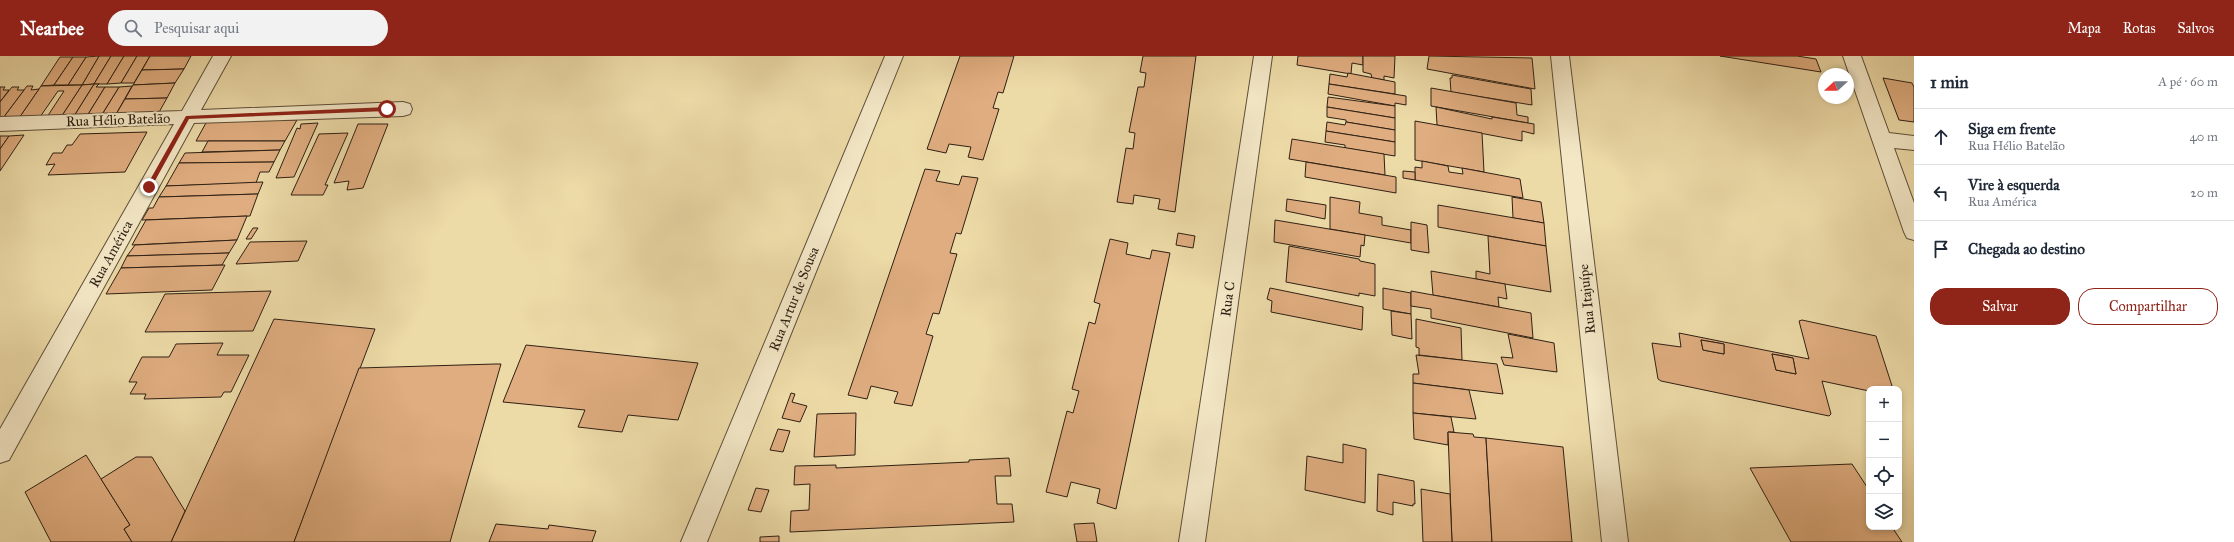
<!DOCTYPE html>
<html lang="pt">
<head>
<meta charset="utf-8">
<style>
  :root { --surface:#fff; --page:#f2f2f3; --text:#1f2937; --muted:#747a83; --line:#e0e1e3; --accent:#8f2418 }
  body { margin:0; font-family:"IM FELL Great Primer",serif; background:var(--page); color:var(--text) }
  .controls { position:absolute; right:12px; bottom:12px; display:grid; overflow:hidden; border-radius:8px; box-shadow:0 2px 6px #0003 }
  .controls button { width:36px; height:36px; display:grid; place-items:center; padding:0; border:0; border-bottom:1px solid var(--line); background:var(--surface); color:var(--text); font:20px sans-serif }
  .compass { position:absolute; left:1818px; top:12px; width:36px; height:36px; border-radius:50%; background:var(--surface); box-shadow:0 2px 6px #0003; rotate:249deg }
  .stop { position:absolute; width:12px; height:12px; margin:-9px; border:3px solid #8f2418; border-radius:50%; background:#fff }
  .stop.end { background:#8f2418; border-color:#fff; box-shadow:0 1px 4px #0008 }
  .list { margin:0; padding:0; list-style:none }
  h2 { display:flex; justify-content:space-between; align-items:center; height:52px; margin:0; padding:0 16px; font-size:17px }
  h2 small { font-size:13px; font-weight:400; color:var(--muted) }
  .list li { display:grid; grid-template-columns:26px 1fr auto; gap:12px; align-items:center; box-sizing:border-box; height:56px; padding:0 16px; border-top:1px solid var(--line) }
  .list b { display:block; font-size:15px; white-space:nowrap }
  .list p { margin:0; font-size:13px; white-space:nowrap; color:var(--muted) }
  .list em { font-size:13px; font-style:normal; color:var(--muted) }
  .actions { display:flex; gap:8px; padding:12px 16px }
  .actions a { flex:1; padding:9px 0; border:1px solid var(--accent); border-radius:16px; text-align:center; font-size:14px; color:var(--accent) }
  .actions .main { background:var(--accent); color:#fff }
  .icon { flex:none; width:22px; height:22px; fill:none; stroke:currentColor; stroke-width:2; stroke-linecap:round; stroke-linejoin:round }
  .map { position:relative; flex:none; width:1914px; height:486px; overflow:hidden }
  header { display:flex; align-items:center; gap:24px; box-sizing:border-box; height:56px; padding:0 20px; background:var(--accent); color:#fff }
  header strong { font-size:19px }
  nav { display:flex; gap:22px; margin-inline-start:auto; font-size:14px }
  .search { width:280px; height:36px; background:var(--page); display:flex; align-items:center; gap:10px; box-sizing:border-box; padding:0 14px; border-radius:22px; color:var(--muted); font-size:15px }
  main { display:flex }
  aside { flex:1; background:var(--surface) }
  .map>svg:first-child { display:block }
</style>
</head>
<body>
<header>
<strong>Nearbee</strong>
<div class="search"><svg class="icon" aria-label="search" viewBox="0 0 24 24"><circle cx="10" cy="10" r="6"/><path d="M15 15l6 6"/></svg>Pesquisar aqui</div>
<nav><a>Mapa</a><a>Rotas</a><a>Salvos</a></nav>
</header>
<main>
<div class="map">
<svg width="1914" height="486" viewBox="0 0 1914 486">
  <rect width="100%" height="100%" fill="#ecdaa7"/>
  <filter id="stains"><feTurbulence type="fractalNoise" baseFrequency=".005" numOctaves="4"/><feColorMatrix values="0 0 0 0 .2 0 0 0 0 .09 0 0 0 0 .02 0 0 0 .5 -.17"/></filter>
  <radialGradient id="worn" r=".72"><stop offset=".6" stop-color="#630" stop-opacity="0"/><stop offset="1" stop-color="#630" stop-opacity=".3"/></radialGradient>
  <!-- building -->
  <g fill="#dfad7f" stroke="#2f2014" fill-rule="evenodd">
    <polygon points="99,0 111,0 94,28 82,29"/>
    <polygon points="99,0 82,29 68,29 86,1"/>
    <polygon points="111,0 124,0 107,28 94,28"/>
    <polygon points="124,0 137,0 121,27 107,28"/>
    <polygon points="137,0 150,0 134,27 121,27"/>
    <polygon points="150,0 191,0 184,13 142,14"/>
    <polygon points="960,0 1014,0 1003,37 998,36 993,52 999,53 983,104 968,101 971,91 949,88 946,97 927,93"/>
    <polygon points="1143,0 1196,0 1175,156 1158,153 1160,143 1134,139 1133,148 1117,146 1126,92 1133,93 1135,77 1129,76 1138,31 1144,31 1146,17 1140,16"/>
    <polygon points="1298,0 1363,0 1363,9 1352,7 1351,18 1297,9"/>
    <polygon points="1363,0 1395,0 1394,22 1384,20 1384,24 1372,22 1371,18 1363,16"/>
    <polygon points="1429,0 1532,2 1535,33 1427,13"/>
    <polygon points="1720,0 1797,0 1816,3 1821,16"/>
    <polygon points="60,1 73,1 54,29 41,30"/>
    <polygon points="73,1 86,1 68,29 54,29"/>
    <polygon points="184,13 175,27 133,29 142,14"/>
    <polygon points="1348,17 1395,26 1395,38 1329,28 1330,18 1347,21"/>
    <polygon points="1452,19 1531,33 1532,49 1451,36 1450,22 1452,22"/>
    <polygon points="1883,22 1912,27 1914,31 1914,66 1899,64"/>
    <polygon points="175,27 167,42 125,43 133,29"/>
    <polygon points="94,28 99,28 96,31 105,31 87,60 74,60"/>
    <polygon points="94,28 74,60 61,61 82,29"/>
    <polygon points="1329,28 1406,40 1406,49 1395,47 1395,50 1328,38"/>
    <polygon points="82,29 61,61 47,61 64,35 58,35 40,61 19,62 41,30"/>
    <polygon points="27,30 33,30 31,34 39,33 19,62 3,62"/>
    <polygon points="132,30 115,60 101,60 119,31"/>
    <polygon points="0,31 5,31 3,34 9,34 0,46"/>
    <polygon points="12,31 19,31 17,34 24,34 3,62 0,63 0,46"/>
    <polygon points="105,31 119,31 101,60 87,60"/>
    <polygon points="1431,32 1516,47 1517,59 1528,61 1528,67 1431,50"/>
    <polygon points="1328,41 1395,50 1395,62 1327,51"/>
    <polygon points="167,42 158,58 115,60 125,43"/>
    <polygon points="1327,51 1395,62 1395,74 1346,66 1346,64 1327,61"/>
    <polygon points="1436,51 1492,63 1492,61 1534,68 1534,78 1522,75 1522,85 1437,69"/>
    <polygon points="297,64 285,85 196,85 207,65"/>
    <polygon points="1415,65 1482,77 1484,116 1415,104"/>
    <polygon points="1327,66 1345,69 1346,66 1395,74 1395,86 1326,75"/>
    <polygon points="318,67 294,121 276,122 297,72 300,73 301,68"/>
    <polygon points="358,68 388,68 363,132 347,134 349,125 334,127"/>
    <polygon points="1326,75 1395,86 1395,100 1345,92 1345,89 1325,86"/>
    <polygon points="147,76 125,116 48,119 55,108 46,109 53,97 62,97 67,89 72,89 80,78"/>
    <polygon points="348,77 325,129 328,129 323,139 291,139 319,78"/>
    <polygon points="0,80 9,80 0,93"/>
    <polygon points="9,80 24,79 0,115 0,93"/>
    <polygon points="1292,83 1384,98 1385,119 1289,103"/>
    <polygon points="208,85 285,85 280,94 202,96"/>
    <polygon points="280,94 274,106 179,107 185,97"/>
    <polygon points="1422,105 1448,110 1449,116 1463,118 1462,112 1520,123 1523,142 1415,124 1415,111 1422,112"/>
    <polygon points="274,106 269,116 260,116 256,127 166,130 179,107"/>
    <polygon points="1306,106 1396,121 1396,137 1305,121"/>
    <polygon points="925,113 940,115 936,125 959,129 962,120 978,122 961,178 956,177 950,197 957,198 939,258 933,257 926,278 933,280 912,350 894,347 898,336 871,330 867,343 848,339"/>
    <polygon points="1403,115 1415,116 1415,124 1403,122"/>
    <polygon points="263,126 258,138 159,141 166,130"/>
    <polygon points="258,138 250,160 142,164 149,152 153,152 159,141"/>
    <polygon points="1330,141 1360,146 1359,157 1382,161 1382,169 1411,174 1411,187 1330,173"/>
    <polygon points="1512,141 1541,146 1544,167 1513,162"/>
    <polygon points="1287,143 1326,149 1325,163 1286,155"/>
    <polygon points="1438,149 1544,167 1546,190 1438,171"/>
    <polygon points="247,160 237,184 132,189 146,164"/>
    <polygon points="1275,164 1365,179 1364,190 1361,189 1360,201 1274,186"/>
    <polygon points="1411,166 1427,169 1429,197 1411,194"/>
    <polygon points="253,172 258,172 251,183 246,183"/>
    <polygon points="1178,177 1195,180 1193,192 1176,189"/>
    <polygon points="1488,180 1546,190 1551,236 1476,223 1476,215 1490,218"/>
    <polygon points="1110,183 1128,187 1126,198 1150,203 1152,194 1170,197 1116,453 1097,447 1100,433 1071,426 1067,441 1046,436 1067,355 1073,357 1079,335 1072,333 1089,266 1095,268 1100,248 1094,246"/>
    <polygon points="237,184 229,197 127,200 135,189"/>
    <polygon points="307,185 298,205 236,208 250,186"/>
    <polygon points="1289,190 1359,203 1360,205 1375,208 1375,240 1359,237 1359,240 1286,226"/>
    <polygon points="229,197 222,209 121,212 127,200"/>
    <polygon points="225,209 212,234 106,238 121,212"/>
    <polygon points="1431,215 1505,228 1507,243 1498,241 1499,251 1433,239"/>
    <polygon points="1270,232 1363,251 1362,274 1271,256 1272,245 1267,243"/>
    <polygon points="1383,232 1411,237 1411,258 1383,253"/>
    <polygon points="271,235 253,275 145,276 165,238"/>
    <polygon points="1411,235 1531,257 1533,282 1431,262 1431,253 1411,250"/>
    <polygon points="1391,255 1411,258 1412,283 1392,279"/>
    <polygon points="274,263 375,273 294,486 171,486"/>
    <polygon points="1416,263 1461,272 1462,304 1419,299 1419,292 1416,291"/>
    <path d="M1802,264L1876,280L1893,333H1869V335L1822,325L1831,358L1829,360L1661,325L1658,323L1652,287L1681,291L1679,277L1809,303L1799,265ZM1701,284L1724,288V298L1703,294ZM1772,298L1793,302L1796,318L1776,314Z"/>
    <polygon points="1508,278 1554,287 1557,316 1504,309 1501,301 1513,302"/>
    <polygon points="1701,284 1724,288 1724,298 1703,294"/>
    <polygon points="223,287 217,299 249,299 231,336 224,336 221,341 144,343 146,338 130,338 137,326 129,326 142,301 169,301 176,288"/>
    <polygon points="526,289 698,307 678,364 628,359 622,376 578,371 585,354 503,346"/>
    <polygon points="1772,298 1793,302 1796,318 1776,314"/>
    <polygon points="1416,299 1497,308 1503,338 1413,327 1413,318 1419,318"/>
    <polygon points="495,308 501,308 450,486 294,486 359,312"/>
    <polygon points="1413,327 1469,334 1476,363 1413,357"/>
    <polygon points="791,337 795,338 792,346 807,350 800,366 782,362"/>
    <polygon points="856,357 855,399 814,401 817,358"/>
    <polygon points="1413,357 1451,361 1454,376 1448,376 1448,389 1414,383"/>
    <polygon points="778,373 790,375 783,396 770,394"/>
    <polygon points="1448,376 1473,378 1474,381 1486,382 1492,486 1452,486"/>
    <polygon points="1486,382 1563,391 1572,486 1492,486"/>
    <polygon points="1343,388 1366,393 1365,447 1305,434 1307,400 1343,407"/>
    <polygon points="86,399 130,469 124,473 132,486 51,486 25,436"/>
    <polygon points="136,401 152,401 185,455 171,486 132,486 124,473 130,469 101,423"/>
    <polygon points="1009,402 1011,420 995,420 997,448 1012,448 1014,466 790,476 791,455 809,454 810,428 794,429 795,410 836,409 836,412 969,406 969,404"/>
    <polygon points="1852,408 1869,434 1869,471 1892,471 1902,486 1791,486 1750,412"/>
    <polygon points="1378,418 1414,425 1415,448 1413,448 1413,450 1393,446 1393,459 1377,455"/>
    <polygon points="756,432 769,434 761,456 748,454"/>
    <polygon points="1421,433 1450,438 1452,486 1423,486"/>
    <polygon points="1094,467 1097,486 1077,486 1074,468"/>
    <polygon points="496,468 548,473 549,469 596,475 592,486 489,486"/>
    <polygon points="779,480 779,486 760,486 760,481"/>
  </g>
  <g fill="none" stroke-linecap="round" stroke-linejoin="round">
    <defs>
      <g id="minor">
        <polygon points="213,0 231,0 201,54 403,46 410,48 412,53 410,58 403,60 194,67 9,404 0,407 0,373 174,68 0,75 0,61 182,55"/>
        <polygon points="885,0 903,0 707,486 681,486"/>
        <polygon points="1254,0 1272,0 1205,486 1179,486"/>
        <polygon points="1551,0 1569,0 1628,486 1602,486"/>
        <polygon points="1843,0 1861,0 1889,77 1914,80 1914,94 1894,92 1914,147 1914,184 1907,182 1904,176"/>
      </g>
    </defs>
    <!-- minor casing -->
    <use href="#minor" stroke="#5e4e39" stroke-width="2"/>
    <!-- minor -->
    <use href="#minor" fill="#f3e7c6" fill-rule="evenodd"/>
  </g>
  <!-- route -->
  <polygon fill="#8f2418" points="387,51 390,53 387,55 189,63 151,132 146,131 186,60"/>
  <g text-anchor="middle" dominant-baseline="central" stroke-width="4" stroke-linejoin="round" paint-order="stroke">
    <!-- street labels -->
    <g font-size="14" fill="#2f2014" stroke="#f3e7c6">
      <text transform="translate(118 64) rotate(-2)">Rua Hélio Batelão</text>
      <text transform="translate(111 198) rotate(-61)">Rua América</text>
      <text transform="translate(794 243) rotate(-68)">Rua Artur de Sousa</text>
      <text transform="translate(1228 243) rotate(-82)">Rua C</text>
      <text transform="translate(1587 243) rotate(-96)">Rua Itajuípe</text>
    </g>
  </g>
  <rect width="100%" height="100%" filter="url(#stains)"/>
  <rect width="100%" height="100%" fill="url(#worn)"/>
</svg>
<div class="controls">
<button>+</button>
<button>−</button>
<button><svg class="icon" aria-label="locate" viewBox="0 0 24 24"><circle cx="12" cy="12" r="6"/><path d="M12 2v4M12 18v4M2 12h4M18 12h4"/></svg></button>
<button><svg class="icon" aria-label="layers" viewBox="0 0 24 24"><path d="M12 4l9 5-9 5-9-5zM3 14l9 5 9-5"/></svg></button>
</div>
<svg class="compass" viewBox="-18 -18 36 36"><path d="M0-13l5 13h-10z" fill="#e53935"/><path d="M0 13l5-13h-10z" fill="#747a83"/></svg>
<div class="stop" style="left:387px;top:53px"></div>
<div class="stop end" style="left:149px;top:131px"></div>
</div>
<aside>
<h2>1 min<small>A pé · 60 m</small></h2>
<ul class="list">
<li><svg class="icon" aria-label="ahead" viewBox="0 0 24 24"><path d="M12 20V5M6 11l6-6 6 6"/></svg><div><b>Siga em frente</b><p>Rua Hélio Batelão</p></div><em>40 m</em></li>
<li><svg class="icon" aria-label="left" viewBox="0 0 24 24"><path d="M17 20v-9H6M10 6l-5 5 5 5"/></svg><div><b>Vire à esquerda</b><p>Rua América</p></div><em>20 m</em></li>
<li><svg class="icon" aria-label="arrive" viewBox="0 0 24 24"><path d="M6 21V4h12l-3 4 3 4H6"/></svg><div><b>Chegada ao destino</b></div></li>
</ul>
<div class="actions"><a class="main">Salvar</a><a>Compartilhar</a></div>
</aside>
</main>
</body>
</html>
